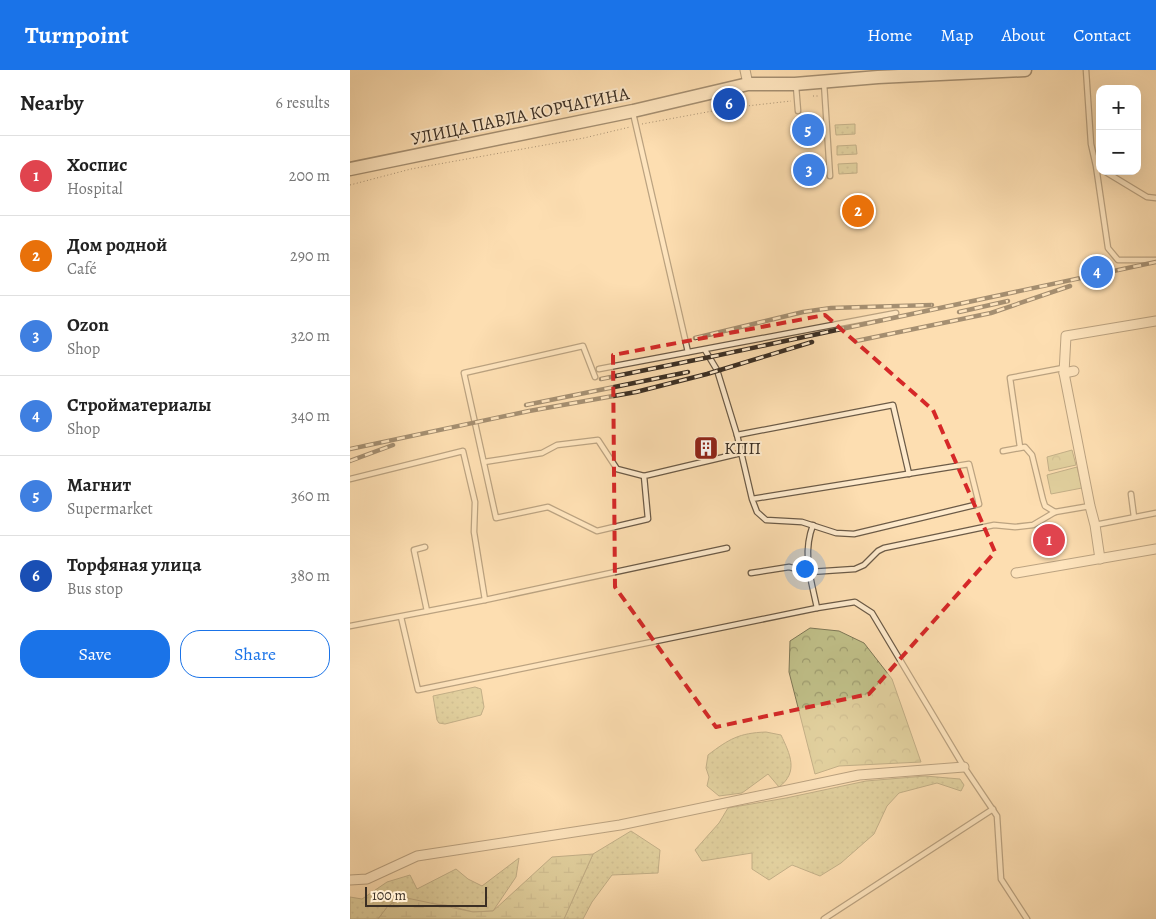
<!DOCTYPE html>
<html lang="en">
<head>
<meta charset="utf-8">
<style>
  :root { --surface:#fff; --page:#f2f2f2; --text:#222; --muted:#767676; --line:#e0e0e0; --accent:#1a73e8 }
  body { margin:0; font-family:Alegreya,serif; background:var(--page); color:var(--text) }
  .controls { position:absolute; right:15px; top:15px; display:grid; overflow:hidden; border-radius:10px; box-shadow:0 5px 20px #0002 }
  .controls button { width:45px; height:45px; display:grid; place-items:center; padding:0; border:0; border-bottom:1px solid var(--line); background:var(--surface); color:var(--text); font:25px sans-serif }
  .scale { position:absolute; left:15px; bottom:12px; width:122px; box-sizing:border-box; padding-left:5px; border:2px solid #3b2f24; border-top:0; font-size:14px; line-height:18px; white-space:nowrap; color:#3b2f24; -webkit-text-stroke:4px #feeacc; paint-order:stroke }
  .you { position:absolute; left:454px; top:498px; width:18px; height:18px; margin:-12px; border:4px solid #fff; border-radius:50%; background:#1a73e8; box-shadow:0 0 0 8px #1a73e833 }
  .badge { display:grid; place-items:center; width:32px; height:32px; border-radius:50%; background:var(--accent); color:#fff; font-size:16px; font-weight:700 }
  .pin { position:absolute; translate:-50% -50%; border:2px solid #fff; box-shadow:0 1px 5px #0006 }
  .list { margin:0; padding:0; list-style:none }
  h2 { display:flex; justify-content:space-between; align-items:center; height:65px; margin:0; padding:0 20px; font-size:21px }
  h2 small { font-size:16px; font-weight:400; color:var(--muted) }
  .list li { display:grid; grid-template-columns:32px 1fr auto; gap:15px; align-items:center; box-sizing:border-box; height:80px; padding:0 20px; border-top:1px solid var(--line) }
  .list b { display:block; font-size:19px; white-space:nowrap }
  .list p { margin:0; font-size:16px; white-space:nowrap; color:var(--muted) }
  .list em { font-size:16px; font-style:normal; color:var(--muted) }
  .actions { display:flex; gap:10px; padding:15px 20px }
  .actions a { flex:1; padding:11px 0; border:1px solid var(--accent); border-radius:20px; text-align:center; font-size:18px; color:var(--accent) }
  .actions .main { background:var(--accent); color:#fff }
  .map { position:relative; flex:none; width:806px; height:849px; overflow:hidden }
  header { display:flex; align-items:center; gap:30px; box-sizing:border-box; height:70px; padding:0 25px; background:var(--accent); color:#fff }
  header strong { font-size:24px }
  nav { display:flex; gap:28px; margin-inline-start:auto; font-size:18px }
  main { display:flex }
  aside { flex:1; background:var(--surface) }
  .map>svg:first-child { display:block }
</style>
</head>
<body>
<header>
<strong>Turnpoint</strong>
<nav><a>Home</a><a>Map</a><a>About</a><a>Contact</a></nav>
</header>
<main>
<aside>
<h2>Nearby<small>6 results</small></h2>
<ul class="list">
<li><span class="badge" style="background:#e0444e">1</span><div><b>Хоспис</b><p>Hospital</p></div><em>200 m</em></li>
<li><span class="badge" style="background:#e8710a">2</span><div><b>Дом родной</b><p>Café</p></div><em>290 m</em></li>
<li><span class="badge" style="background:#3f7fe0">3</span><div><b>Ozon</b><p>Shop</p></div><em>320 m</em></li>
<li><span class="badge" style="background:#3f7fe0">4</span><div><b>Стройматериалы</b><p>Shop</p></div><em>340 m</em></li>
<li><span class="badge" style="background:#3f7fe0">5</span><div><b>Магнит</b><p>Supermarket</p></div><em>360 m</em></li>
<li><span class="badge" style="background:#1a4fb4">6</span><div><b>Торфяная улица</b><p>Bus stop</p></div><em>380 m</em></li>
</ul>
<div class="actions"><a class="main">Save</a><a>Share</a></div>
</aside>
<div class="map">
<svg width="806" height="849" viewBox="0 0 806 849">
  <defs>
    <pattern id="grass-dots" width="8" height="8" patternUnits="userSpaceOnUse" patternTransform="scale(1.25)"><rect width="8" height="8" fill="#c1c18a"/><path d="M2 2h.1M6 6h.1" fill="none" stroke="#9e9d71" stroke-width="1.8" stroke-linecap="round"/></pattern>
    <pattern id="forest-crowns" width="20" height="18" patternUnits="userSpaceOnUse" patternTransform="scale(1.25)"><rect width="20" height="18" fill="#c1c18a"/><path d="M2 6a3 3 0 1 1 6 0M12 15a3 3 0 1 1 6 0" fill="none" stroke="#9e9d71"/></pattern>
    <pattern id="wetland-marsh" width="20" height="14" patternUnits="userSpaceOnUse" patternTransform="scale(1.25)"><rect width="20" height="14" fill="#c1c18a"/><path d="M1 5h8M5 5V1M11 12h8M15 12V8" fill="none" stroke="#9e9d71"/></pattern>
  </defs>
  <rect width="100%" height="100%" fill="#fddeb1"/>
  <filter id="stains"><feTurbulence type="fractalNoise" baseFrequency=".004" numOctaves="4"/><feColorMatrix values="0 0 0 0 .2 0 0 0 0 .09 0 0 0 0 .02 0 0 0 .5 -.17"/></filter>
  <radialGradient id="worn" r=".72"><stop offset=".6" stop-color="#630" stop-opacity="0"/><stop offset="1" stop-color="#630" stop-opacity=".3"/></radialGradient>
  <!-- grass -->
  <g fill="url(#grass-dots)" stroke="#7e7857">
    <polygon points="505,54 505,64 486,65 485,55"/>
    <polygon points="506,75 507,84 487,85 487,76"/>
    <polygon points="507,93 507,103 489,104 488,94"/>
    <polygon points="125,617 131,619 134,637 131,645 95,654 89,653 87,650 83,626"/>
    <path d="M416,662L431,665C440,684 449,702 429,717L418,704L392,723L369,726L357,716L359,707L356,698L358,685C379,669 389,663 416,662Z"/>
    <polygon points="575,706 610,709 614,715 611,721 587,713 549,723 537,736 524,764 491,793 470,806 442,795 419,810 402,799 402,783 352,791 345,780 369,753 378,738 436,728 516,711"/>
    <polygon points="281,761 310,780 308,803 262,805 242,832 233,849 214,849 243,784"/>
    <polygon points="169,788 166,807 143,841 123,842 96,835 74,833 38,836 28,849 0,849 0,827 12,829 37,812 60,805 67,819 106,799 118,809 132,816"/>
  </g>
  <!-- forest -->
  <g fill="url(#forest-crowns)" stroke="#7e7857">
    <polygon points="722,380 726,395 699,401 697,387"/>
    <polygon points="460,558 489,561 514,573 542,609 571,692 489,696 465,704 439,602 440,571"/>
  </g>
  <!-- wetland -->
  <polygon fill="url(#wetland-marsh)" stroke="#7e7857" points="243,784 214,849 28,849 38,836 52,827 123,842 143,841 202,787"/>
  <!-- pitch -->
  <polygon fill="#c1c18a" stroke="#7e7857" points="727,397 732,418 701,424 697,405"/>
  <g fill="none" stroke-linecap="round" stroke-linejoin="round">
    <defs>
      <g id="lane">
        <polyline points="736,0 741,74 746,96 758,178 768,190 806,190"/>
        <polyline points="474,13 480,106"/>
        <polyline points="446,16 448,41"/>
        <polyline points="283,43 338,282"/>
        <polyline points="754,101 797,127 806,128"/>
        <polyline points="355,280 367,300 387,365 402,429 619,394 629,434 504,464 486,463 452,452 416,450 407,442 402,429"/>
        <polyline points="249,299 546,243"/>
        <polyline points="245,307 233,276 114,303 146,448 198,437 247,461 298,449 294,406 391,383"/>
        <polyline points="387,365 543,335 559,404"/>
        <polyline points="670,377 660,308 713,298"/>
        <polyline points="653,381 675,377 682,385 693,430 695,436 705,442"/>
        <polyline points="134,392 192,383 207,375 248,370 267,399 294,406"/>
        <polyline points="0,409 113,381 125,432 124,462 135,530"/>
        <polyline points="781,424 784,447"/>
        <path d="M463,455C452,484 461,509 467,538"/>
        <polyline points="745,455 806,443"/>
        <polyline points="75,477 64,480 77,541"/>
        <polyline points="401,503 439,497 460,502 505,499 514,495 528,481 534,478 644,455 665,457 683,455 705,442 740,436"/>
        <polyline points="51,547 68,620 467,538 505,532 522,543 614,697 647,746 651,809 677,849"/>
        <polyline points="0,556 135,530 377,478"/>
        <polyline points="474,849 643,739"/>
      </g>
      <g id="street">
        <polyline points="395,0 398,14"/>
        <polyline points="714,303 724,301"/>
        <polyline points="750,489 745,455 740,436 714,303 716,266 806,251"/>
        <polyline points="666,503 806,479"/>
        <polyline points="0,810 17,809 67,786 270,755 509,705 614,697"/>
      </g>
      <polyline id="secondary" points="0,99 283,41 398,14 445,14 528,7 675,0"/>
    </defs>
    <!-- lane casing -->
    <use href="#lane" stroke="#6c5b47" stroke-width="7"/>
    <!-- street casing -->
    <use href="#street" stroke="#6c5b47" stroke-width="11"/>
    <!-- secondary casing -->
    <use href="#secondary" stroke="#3b2f24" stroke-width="15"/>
    <!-- path -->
    <g stroke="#3b2f24" stroke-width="1" stroke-dasharray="1 2.5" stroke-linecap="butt">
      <polyline points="463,26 469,26"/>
      <polyline points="292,54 379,38 441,31"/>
      <polyline points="0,115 61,99 234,68 280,57"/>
    </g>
    <!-- lane -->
    <use href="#lane" stroke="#feeacc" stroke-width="4.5"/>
    <!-- street -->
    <use href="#street" stroke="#feeacc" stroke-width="9"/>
    <!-- secondary -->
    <use href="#secondary" stroke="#feeacc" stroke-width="12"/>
    <defs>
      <g id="rail">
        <polyline points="609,242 658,231"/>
        <polyline points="345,268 453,242 481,238 582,235"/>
        <polyline points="506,271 641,243 720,216"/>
        <polyline points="251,309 360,287 806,192"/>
        <polyline points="176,335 338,302"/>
        <polyline points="0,379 179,341 286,322 357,304 462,272"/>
        <polyline points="0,391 43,375"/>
      </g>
    </defs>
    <!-- rail casing -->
    <use href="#rail" stroke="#3b2f24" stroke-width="4.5"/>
    <!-- rail -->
    <use href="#rail" stroke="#feeacc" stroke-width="2.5" stroke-dasharray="8" stroke-linecap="butt"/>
  </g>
  <!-- marked area -->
  <path d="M0 0H806V849H0ZM475,245L583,340L645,482L519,624L366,657L265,517L263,285Z" fill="#fddeb1" fill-opacity=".55" fill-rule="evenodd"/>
  <path fill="none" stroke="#d62828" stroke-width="4" stroke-dasharray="10 6" stroke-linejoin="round" d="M475,245L583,340L645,482L519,624L366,657L265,517L263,285Z"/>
  <!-- icons -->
  <defs>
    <symbol id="building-square" viewBox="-11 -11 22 22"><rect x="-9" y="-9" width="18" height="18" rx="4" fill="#8f2418" stroke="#feeacc"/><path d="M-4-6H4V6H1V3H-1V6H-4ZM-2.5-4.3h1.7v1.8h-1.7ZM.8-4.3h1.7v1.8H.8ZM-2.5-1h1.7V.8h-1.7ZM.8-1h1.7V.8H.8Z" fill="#fff"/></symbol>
  </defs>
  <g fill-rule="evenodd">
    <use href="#building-square" x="342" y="364" width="28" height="28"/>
  </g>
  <g text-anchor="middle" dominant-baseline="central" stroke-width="4" stroke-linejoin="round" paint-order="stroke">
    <!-- street labels -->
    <g font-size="18" fill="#3b2f24" stroke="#feeacc">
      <text transform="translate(170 46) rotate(-12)">УЛИЦА ПАВЛА КОРЧАГИНА</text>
    </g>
    <!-- poi labels -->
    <g font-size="18" fill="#3b2f24" stroke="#feeacc" text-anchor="start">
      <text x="374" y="378">КПП</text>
    </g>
  </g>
  <rect width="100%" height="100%" filter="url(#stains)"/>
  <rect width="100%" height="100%" fill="url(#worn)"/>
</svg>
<div class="controls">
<button>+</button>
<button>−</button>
</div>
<div class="scale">100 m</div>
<div class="you"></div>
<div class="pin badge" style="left:699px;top:470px;background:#e0444e">1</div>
<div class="pin badge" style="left:508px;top:141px;background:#e8710a">2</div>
<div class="pin badge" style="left:459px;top:100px;background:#3f7fe0">3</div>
<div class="pin badge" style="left:747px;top:202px;background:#3f7fe0">4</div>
<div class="pin badge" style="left:458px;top:60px;background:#3f7fe0">5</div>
<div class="pin badge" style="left:379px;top:34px;background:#1a4fb4">6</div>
</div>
</main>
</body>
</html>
